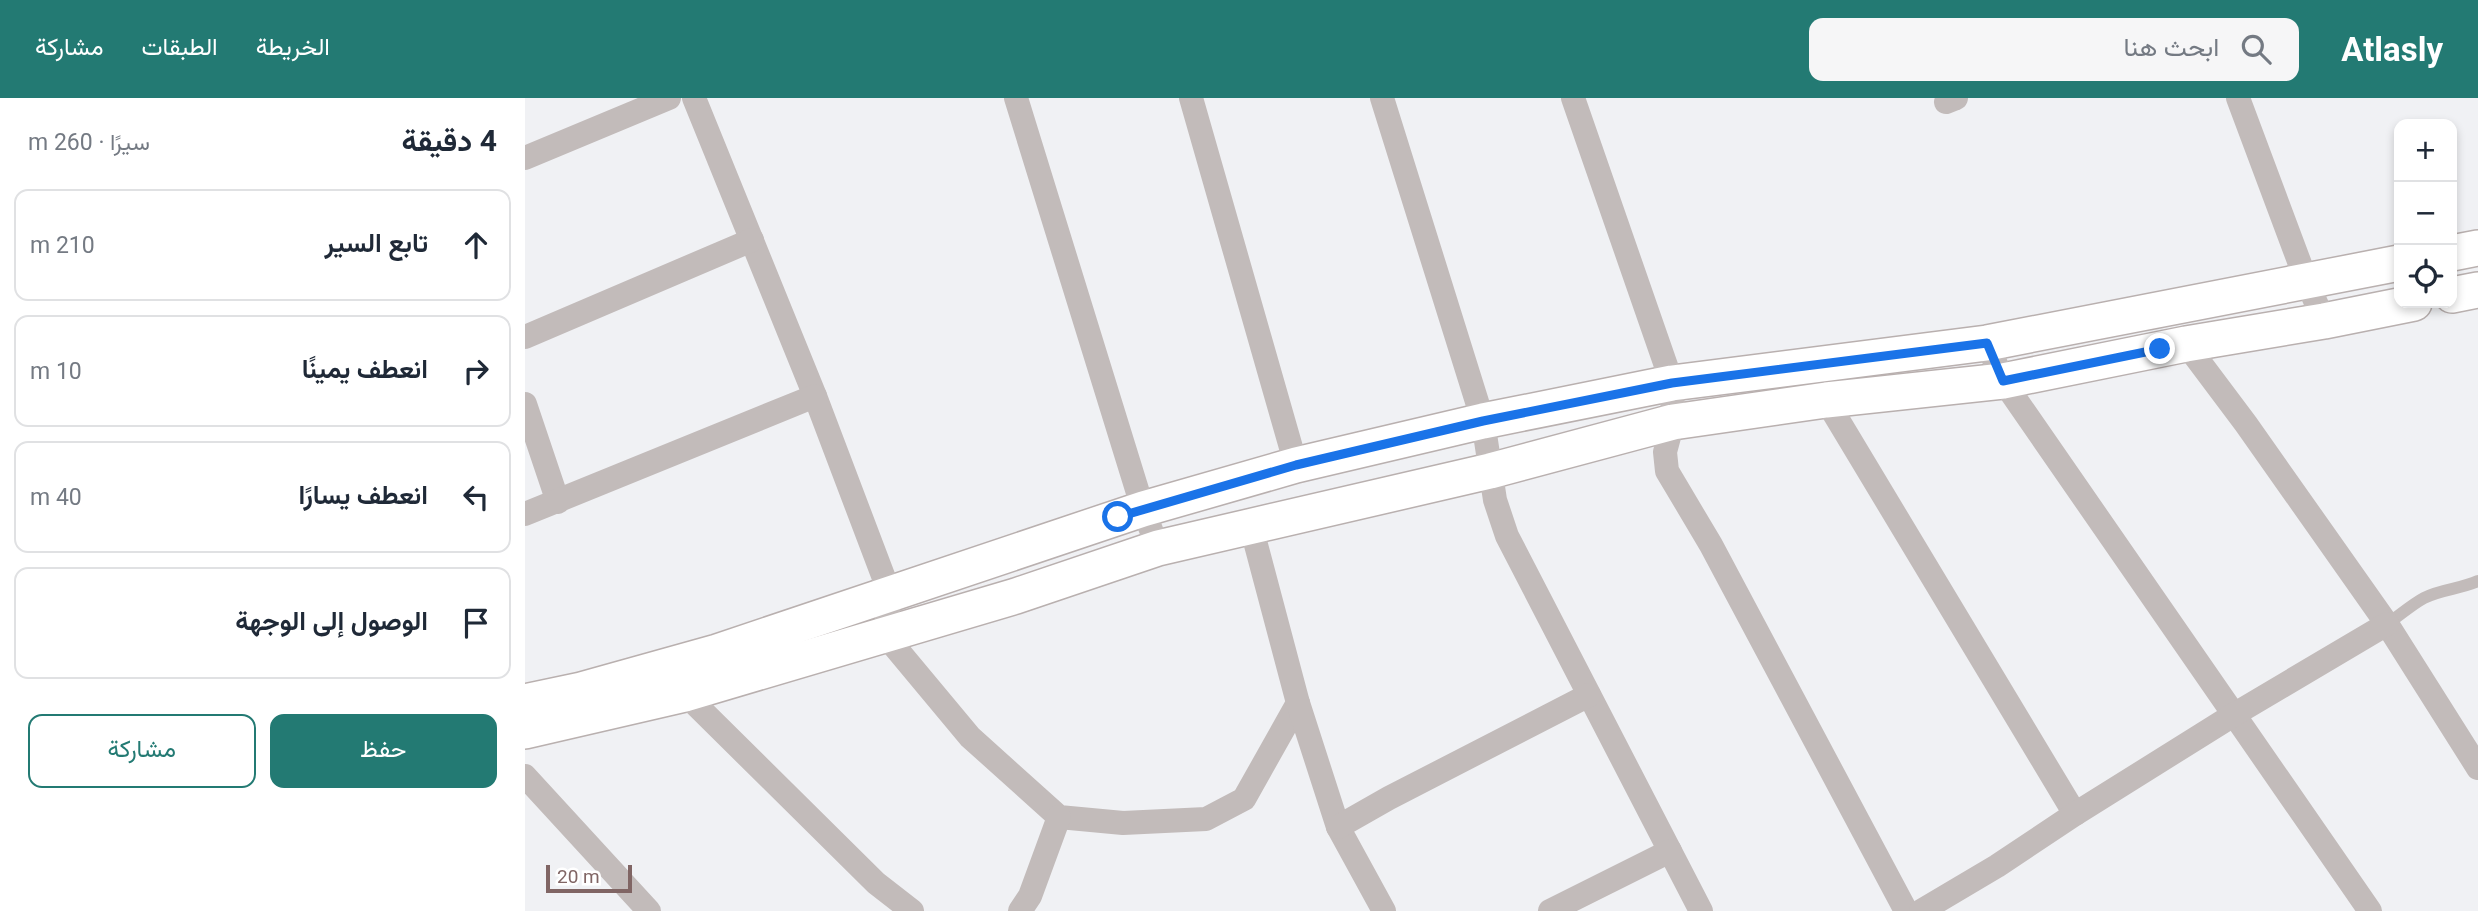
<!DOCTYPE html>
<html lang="ar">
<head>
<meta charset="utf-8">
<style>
  :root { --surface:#fff; --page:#f6f6f7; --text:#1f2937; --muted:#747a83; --line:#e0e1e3; --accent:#237a73 }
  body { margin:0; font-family:Roboto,Vazirmatn,sans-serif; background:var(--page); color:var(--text); direction:rtl }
  .controls { position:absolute; right:21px; top:21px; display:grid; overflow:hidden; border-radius:14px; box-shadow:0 4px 10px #0003 }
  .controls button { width:63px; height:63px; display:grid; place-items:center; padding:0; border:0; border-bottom:2px solid var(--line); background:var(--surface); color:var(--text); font:35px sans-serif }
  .scale { position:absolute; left:21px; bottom:18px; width:86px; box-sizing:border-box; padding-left:7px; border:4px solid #806564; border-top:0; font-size:19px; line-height:24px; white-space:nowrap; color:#806564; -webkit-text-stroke:5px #fff; paint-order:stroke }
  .stop { position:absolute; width:21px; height:21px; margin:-16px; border:5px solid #1a73e8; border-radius:50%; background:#fff }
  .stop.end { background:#1a73e8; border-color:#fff; box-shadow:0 2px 7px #0008 }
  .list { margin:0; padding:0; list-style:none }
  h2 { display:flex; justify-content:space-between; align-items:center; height:91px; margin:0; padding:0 28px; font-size:30px }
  h2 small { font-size:23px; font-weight:400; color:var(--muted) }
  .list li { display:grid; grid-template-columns:46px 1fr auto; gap:21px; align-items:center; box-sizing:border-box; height:112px; margin:0 14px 14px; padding:0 14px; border:2px solid var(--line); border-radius:14px }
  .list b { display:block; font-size:26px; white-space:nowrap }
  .list em { font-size:23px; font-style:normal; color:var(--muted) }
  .actions { display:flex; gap:14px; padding:21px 28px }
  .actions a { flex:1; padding:16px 0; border:2px solid var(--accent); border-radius:14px; text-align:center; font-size:24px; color:var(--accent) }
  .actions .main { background:var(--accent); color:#fff }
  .icon { flex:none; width:38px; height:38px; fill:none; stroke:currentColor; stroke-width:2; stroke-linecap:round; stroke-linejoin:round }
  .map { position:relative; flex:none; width:1953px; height:813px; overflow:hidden; direction:ltr }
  header { display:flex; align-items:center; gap:42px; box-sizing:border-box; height:98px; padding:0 35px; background:var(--accent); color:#fff }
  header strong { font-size:33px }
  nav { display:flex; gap:38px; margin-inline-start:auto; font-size:24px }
  .search { width:490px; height:63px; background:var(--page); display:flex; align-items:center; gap:18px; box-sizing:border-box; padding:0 24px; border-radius:14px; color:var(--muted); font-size:26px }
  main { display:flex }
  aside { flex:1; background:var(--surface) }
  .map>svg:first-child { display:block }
</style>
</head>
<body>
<header>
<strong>Atlasly</strong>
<div class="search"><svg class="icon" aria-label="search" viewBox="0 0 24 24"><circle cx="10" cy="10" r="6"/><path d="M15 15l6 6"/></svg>ابحث هنا</div>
<nav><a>الخريطة</a><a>الطبقات</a><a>مشاركة</a></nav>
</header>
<main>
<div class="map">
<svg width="1953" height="813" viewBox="0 0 1953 813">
  <rect width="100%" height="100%" fill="#f0f1f4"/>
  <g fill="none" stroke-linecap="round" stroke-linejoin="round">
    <defs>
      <g id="secondary">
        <polyline points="1927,155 1953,150"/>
        <polyline points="1927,197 1953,192"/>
        <polyline points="0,604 56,592 192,554 618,411 771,367 958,323 1147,285 1462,245 1874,165"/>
        <polyline points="0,633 160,596 491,498 633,450 965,373 1148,324 1301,302 1478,283 1661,246 1799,223 1889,205"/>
      </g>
    </defs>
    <!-- secondary casing -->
    <use href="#secondary" stroke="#b9b0af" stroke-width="38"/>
    <!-- service -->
    <path stroke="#c2bbba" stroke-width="12" d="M1862,526C1874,518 1886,507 1899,500C1916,491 1936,491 1953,483"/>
    <!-- minor -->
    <g stroke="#c2bbba" stroke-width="24">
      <polyline points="169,0 290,298"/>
      <polyline points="491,0 618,411 633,450"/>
      <polyline points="666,0 771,367"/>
      <polyline points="857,0 958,323 970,402 982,438 1176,813"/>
      <polyline points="1048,0 1147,285 1148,324 1140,354 1142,373 1186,447 1381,813"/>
      <polyline points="1713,0 1781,182 1799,223"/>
      <polyline points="1421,4 1431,0"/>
      <polyline points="0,60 144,0"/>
      <polyline points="0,239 227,142"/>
      <polyline points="1462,245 1478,283 1845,813"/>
      <polyline points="1661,246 1721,326 1862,526 1953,670"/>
      <polyline points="1301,302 1550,716"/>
      <polyline points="0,306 33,404"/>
      <polyline points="0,416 290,298 365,496 360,537 445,639 534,719 598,725 681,721 719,701 773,605"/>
      <polyline points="726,428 773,605 813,729 859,813"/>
      <polyline points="160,596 351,785 387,813"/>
      <polyline points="0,678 124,813"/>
      <polyline points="813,729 864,700 1064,597"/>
      <polyline points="495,813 505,798 534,719"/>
      <polyline points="1025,813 1145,753"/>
      <polyline points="1396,813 1472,768 1550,716 1710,616 1862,526"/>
    </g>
    <!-- secondary -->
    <use href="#secondary" stroke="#fff" stroke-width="35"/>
  </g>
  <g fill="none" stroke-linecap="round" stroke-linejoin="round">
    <!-- route -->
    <polyline stroke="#1a73e8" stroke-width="9" points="593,419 771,367 958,323 1147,285 1462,245 1478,283 1635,251"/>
  </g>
</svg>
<div class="controls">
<button>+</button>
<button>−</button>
<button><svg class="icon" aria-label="locate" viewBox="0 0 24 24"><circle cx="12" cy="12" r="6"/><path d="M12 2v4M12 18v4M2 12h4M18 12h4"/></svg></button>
</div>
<div class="scale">20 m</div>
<div class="stop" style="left:593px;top:419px"></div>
<div class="stop end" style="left:1635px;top:251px"></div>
</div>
<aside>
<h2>4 دقيقة<small>سيرًا · 260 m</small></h2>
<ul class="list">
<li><svg class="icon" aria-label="ahead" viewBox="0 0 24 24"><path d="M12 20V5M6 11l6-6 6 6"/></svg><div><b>تابع السير</b></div><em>210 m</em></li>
<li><svg class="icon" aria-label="right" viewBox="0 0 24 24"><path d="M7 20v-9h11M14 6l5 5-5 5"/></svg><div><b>انعطف يمينًا</b></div><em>10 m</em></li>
<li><svg class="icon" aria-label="left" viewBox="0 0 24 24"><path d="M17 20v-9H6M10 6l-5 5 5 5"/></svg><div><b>انعطف يسارًا</b></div><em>40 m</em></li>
<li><svg class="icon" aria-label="arrive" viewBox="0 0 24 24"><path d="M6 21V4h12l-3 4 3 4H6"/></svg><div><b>الوصول إلى الوجهة</b></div></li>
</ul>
<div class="actions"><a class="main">حفظ</a><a>مشاركة</a></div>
</aside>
</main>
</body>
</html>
